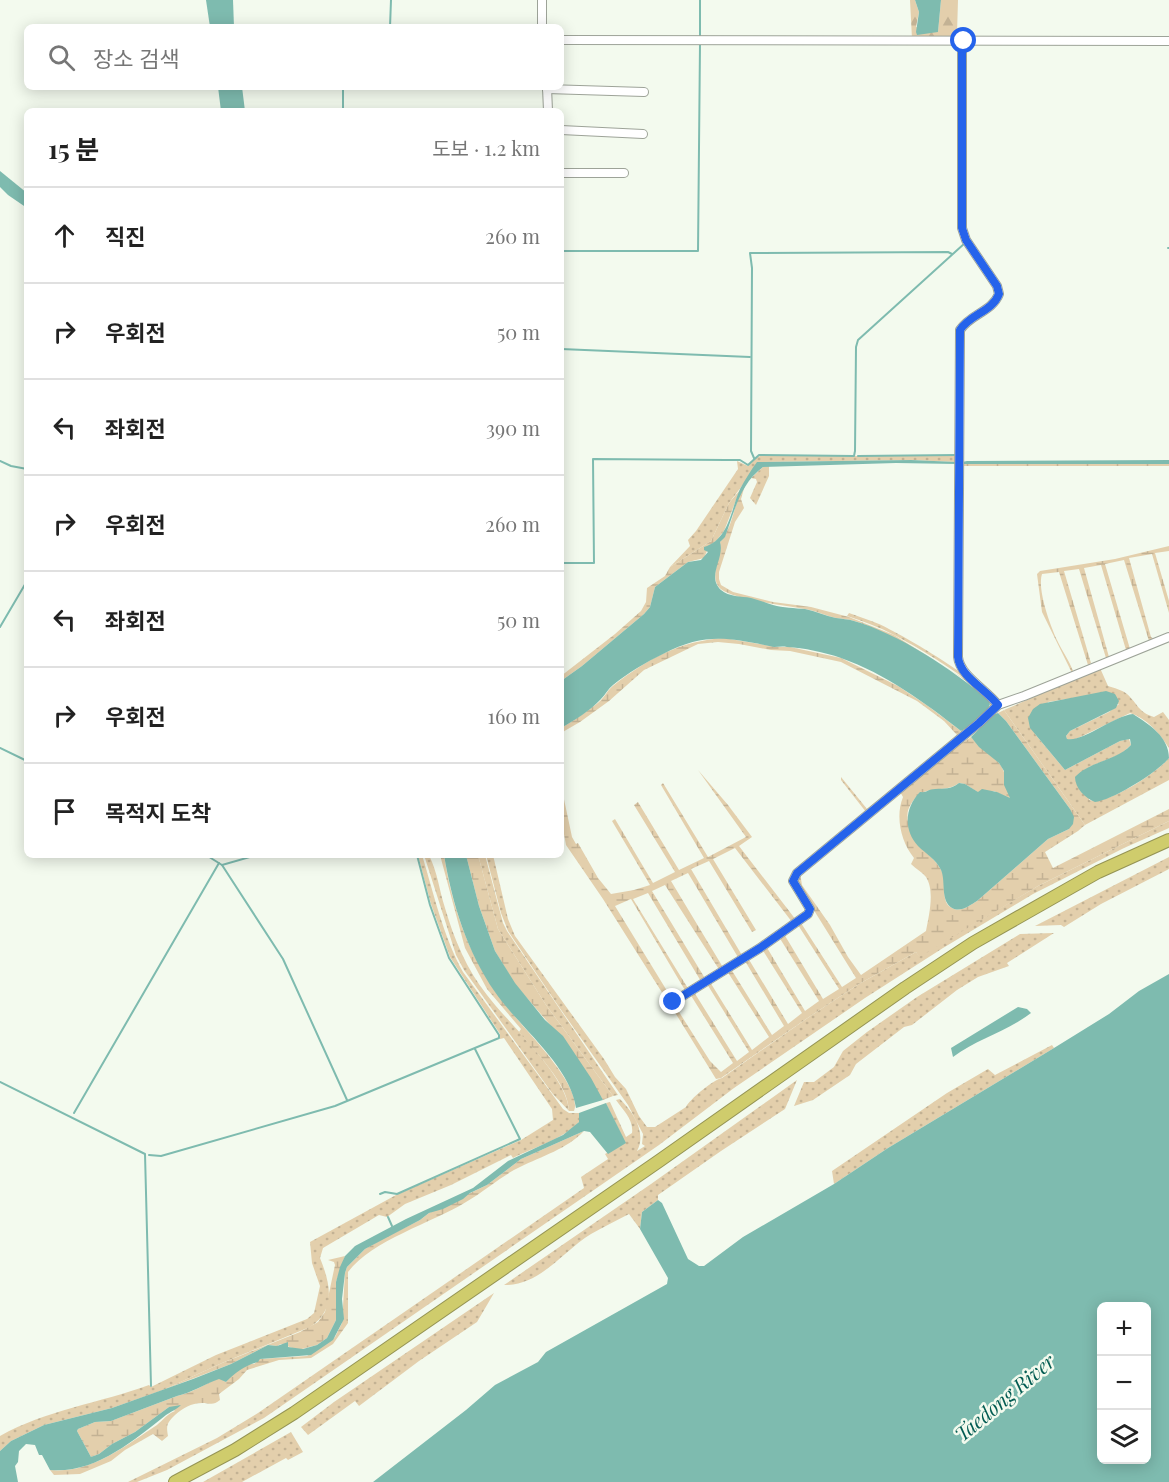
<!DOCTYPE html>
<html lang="ko">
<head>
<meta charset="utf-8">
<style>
  :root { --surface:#fff; --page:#f6f6f6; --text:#222; --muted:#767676; --line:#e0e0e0 }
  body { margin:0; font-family:"Playfair Display","Noto Sans KR",serif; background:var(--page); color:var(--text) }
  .controls { position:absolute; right:18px; bottom:18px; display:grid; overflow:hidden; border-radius:9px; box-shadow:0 3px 15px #0003 }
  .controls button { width:54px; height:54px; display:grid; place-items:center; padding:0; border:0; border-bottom:2px solid var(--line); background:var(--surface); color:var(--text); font:30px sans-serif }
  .stop { position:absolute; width:18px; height:18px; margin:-14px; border:4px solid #2563eb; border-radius:50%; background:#fff }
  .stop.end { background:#2563eb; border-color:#fff; box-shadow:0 2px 6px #0008 }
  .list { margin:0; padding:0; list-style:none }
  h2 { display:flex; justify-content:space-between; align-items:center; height:78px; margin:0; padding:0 24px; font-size:26px }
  h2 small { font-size:20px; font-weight:400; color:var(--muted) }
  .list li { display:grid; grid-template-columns:39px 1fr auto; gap:18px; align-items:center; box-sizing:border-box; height:96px; padding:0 24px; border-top:2px solid var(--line) }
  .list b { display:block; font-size:22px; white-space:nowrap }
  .list em { font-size:20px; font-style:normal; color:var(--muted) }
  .icon { flex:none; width:33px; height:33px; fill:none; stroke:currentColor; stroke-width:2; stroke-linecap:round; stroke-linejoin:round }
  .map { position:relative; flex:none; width:1169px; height:1482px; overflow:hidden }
  .search { position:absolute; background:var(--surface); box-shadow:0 3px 15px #0003; left:24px; top:24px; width:540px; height:66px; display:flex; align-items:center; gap:15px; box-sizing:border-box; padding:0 21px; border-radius:9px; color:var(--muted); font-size:22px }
  .panel { position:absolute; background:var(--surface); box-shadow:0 3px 15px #0003; left:24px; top:108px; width:540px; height:750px; border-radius:9px }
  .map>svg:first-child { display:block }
</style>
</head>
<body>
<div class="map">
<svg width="1169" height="1482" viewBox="0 0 1169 1482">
  <defs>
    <pattern id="grass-dots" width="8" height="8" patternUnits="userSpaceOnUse" patternTransform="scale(1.5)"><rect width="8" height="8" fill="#e3cfac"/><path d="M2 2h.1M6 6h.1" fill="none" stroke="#c3b294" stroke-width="1.8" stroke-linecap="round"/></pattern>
    <pattern id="forest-firs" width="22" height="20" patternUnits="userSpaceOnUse" patternTransform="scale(1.5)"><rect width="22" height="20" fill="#e3cfac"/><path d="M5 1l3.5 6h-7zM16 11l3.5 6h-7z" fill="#c3b294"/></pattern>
    <pattern id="wetland-marsh" width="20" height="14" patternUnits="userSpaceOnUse" patternTransform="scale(1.5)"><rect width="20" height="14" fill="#e3cfac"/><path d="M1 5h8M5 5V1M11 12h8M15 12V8" fill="none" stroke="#c3b294"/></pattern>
  </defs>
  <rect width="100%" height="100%" fill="#f3faee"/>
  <!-- grass -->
  <g fill="url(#grass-dots)">
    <polygon points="760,456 957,456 957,462 911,460 760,462 729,503 711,541 670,567 690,546 688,540 696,531 738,469 737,461 748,466 754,459"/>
    <polygon points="769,466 769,476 756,505 750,498 757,482 756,479 751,478 763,467"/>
    <path d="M849,613C859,617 870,620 879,624C901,634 984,682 993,702L992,707L980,721L866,812L841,780V777L867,809C898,784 929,760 959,733C968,726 986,719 990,707C995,692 909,642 894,635C879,627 863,621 847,616Z"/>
    <path d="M1100,668L1108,686C1114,688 1122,690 1127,694C1138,704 1138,712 1154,717L1163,712L1169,720V748C1159,733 1148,719 1130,713L1076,739L1067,740L1066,736L1070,731L1109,712L1119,704L1067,699L1048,702L1035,734L1065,770L1120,741L1129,739L1131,745L1121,754L1089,767V800C1107,806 1158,772 1169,758V780L1085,825L1004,710Z"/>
    <path d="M1169,821V828L1124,848L1033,894L943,948L865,998L734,1088L659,1145L264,1418L167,1470L137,1482H128L217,1438L258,1413L584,1188L581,1177L608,1159L605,1154L625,1143L606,1103L610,1102L626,1137L632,1133C634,1120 623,1110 616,1100L620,1099C633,1112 647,1133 637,1151L645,1146L642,1144L643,1134L628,1105L559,1007L508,931L501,913L486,855H493L508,919L515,936L604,1059L615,1077L626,1089L639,1116L647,1127H655L686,1107C689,1100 714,1079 722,1078L809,1017L859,984L916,952L919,956L1038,886Z"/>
    <path d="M418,855H422C434,894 443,936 463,972L563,1109L569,1113H579V1122C562,1140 534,1147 513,1158L511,1155L451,1185L405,1204L387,1217L379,1215L323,1248L320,1258C330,1283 337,1309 310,1327L222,1363L163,1390L112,1408L44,1425L11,1441L0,1451V1436C46,1410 100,1403 149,1385L151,1387L216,1355L307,1319L314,1313L320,1286L312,1263L310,1242L396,1195L521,1140L553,1120L552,1109L504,1038L500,1039V1034L450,957L431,904Z"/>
    <path d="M424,855H429C438,874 439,889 445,908C454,939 467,970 487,995C508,1023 568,1077 569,1111L552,1093L464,970L456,955Z"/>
    <polygon points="478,855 485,855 503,923 507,931 618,1095 613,1096 546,1005 498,929"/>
    <polygon points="1169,857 1169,869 1101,904 1064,927 1061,925 1035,926"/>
    <polygon points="1054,933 1007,963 1009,966 978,977 957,990 912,1025 904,1027 856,1064 850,1075 813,1100 794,1106 804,1082 814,1082 834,1067 843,1051 867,1032 917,997 1020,934"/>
    <polygon points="1052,1045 1054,1048 888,1148 834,1184 832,1171 947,1093 988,1069 995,1075"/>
    <path d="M797,1080L785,1109L721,1151L658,1195V1200L642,1212L640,1229L629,1214C616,1221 603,1227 591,1234C563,1251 540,1286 504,1285L651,1184Z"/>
    <polygon points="494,1293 477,1322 419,1361 359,1406 355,1401 308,1435 301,1427 334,1402"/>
    <polygon points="291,1432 303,1452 288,1460 286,1458 242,1482 203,1482"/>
  </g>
  <!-- forest -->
  <polygon fill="url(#forest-firs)" points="910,0 915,0 919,12 916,27 938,32 941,0 958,0 957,34 954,38 912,39"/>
  <!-- wetland -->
  <g fill="url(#wetland-marsh)">
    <polygon points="1024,463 1169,464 1169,466 961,466 961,464"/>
    <path d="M745,485L741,499L744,508L735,522L719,572V579L721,585L733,592L773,602L811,607L849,617L894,635L971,683L990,701V704C976,679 883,629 854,621C848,619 842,619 836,618C827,616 818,612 810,610C792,606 727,600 718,586C710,573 722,557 720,542C734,527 733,502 745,485Z"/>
    <polygon points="740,490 724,531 716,541 709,546 704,558 688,562 655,587 650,607 644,614 582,666 561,681 561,676 615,634 641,611 646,602 647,588 665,576 670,567 711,541 729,503"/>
    <path d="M1169,546V551L1155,553L1169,601V613L1152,554L1129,558L1151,637L1154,639L1149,641L1124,560L1105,564L1130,649L1126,650L1101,565L1084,568L1109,657L1106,658L1079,569L1064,571L1091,663L1088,665L1059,572L1042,574C1037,589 1050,625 1057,640C1062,651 1069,660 1073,671L1072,673L1042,612L1037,574L1040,571L1115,559Z"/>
    <path d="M724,638L777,647H790L841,658L898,686L928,706L961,731L957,735L944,721L917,701L841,662L790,651L771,650L739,644L718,642L698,644L644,670L609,701L580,722L561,733V728C575,720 586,712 599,702C605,697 608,689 614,685C649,658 680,641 724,638Z"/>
    <path d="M1004,710L1085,825L1078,831L1045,852L1053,868L1169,809V821L1038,886L919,957L916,952L859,984L809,1017L721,1078L716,1079L671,1006L674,1004L710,1061L721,1072L733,1063L690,994L694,992L737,1061L749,1052L707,984L710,982L752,1050L769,1037L727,971L731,969L772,1035L784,1026L745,961L748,958L788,1024L802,1013L762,949L766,946L805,1011L819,1001L779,937L784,934L823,999L839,989L798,925L801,923L842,987L856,978L797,883L800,873L802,885L830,925L848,957L861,975L926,931C929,915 935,891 926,877C922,872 916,869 911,864L914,858C901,842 895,817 903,797L899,790L959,743L961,744L971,737C979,747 991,753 999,763C1006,771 1008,788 1011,799L994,791L979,793L965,784L959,783C943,795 924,782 911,804C907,810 907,815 908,822C910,847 935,853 943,874C947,886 940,902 952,908C961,913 970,905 977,901L1048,839L1069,829L1070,809L1006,721L998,713Z"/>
    <polygon points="698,770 728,805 752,837 739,846 796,920 792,922 735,848 713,859 756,930 752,932 709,861 691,869 743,957 739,959 688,873 671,881 724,969 720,971 665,885 652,891 706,980 702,983 648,893 633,899 689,990 686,992 631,899 615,906 672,999 668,1002 603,899 566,845 561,818 561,785 572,837 576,844 578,843 598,878 611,894 634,890 650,885 612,821 615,819 653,883 675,872 634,805 638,802 679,870 704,858 661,785 663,783 708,857 746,837"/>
    <path d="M440,855H444C454,919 475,971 518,1020C532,1037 583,1089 574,1111H569C568,1083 536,1053 519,1032L521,1029L487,989L465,948Z"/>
    <polygon points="466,855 478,855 498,929 546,1005 613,1096 603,1100 552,1027 514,983 495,951 479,906"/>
    <path d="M584,1131C567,1149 542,1156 520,1167C501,1176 485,1191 466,1202C432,1223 372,1240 348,1272V1323L333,1344L311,1358L279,1360L247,1370L239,1379L219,1394L220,1400C213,1406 210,1403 202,1403C191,1403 183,1408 175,1415C167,1423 166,1425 168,1436L162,1441L153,1434L125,1450L111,1461L80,1474L54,1475L50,1470C91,1474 125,1446 157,1425C163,1420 167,1414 175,1411L169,1407L135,1432L112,1444L99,1454L91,1457L77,1431L78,1429L95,1422L111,1421L177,1396C192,1393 205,1384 219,1378L226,1382L231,1375L249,1363L254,1364L260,1359L307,1356L335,1337L342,1323L345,1273L347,1267L365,1249L384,1238L420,1220L429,1213L487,1185L521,1159Z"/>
    <polygon points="345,1256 336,1282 336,1320 327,1338 317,1345 298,1350 281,1344 277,1346 268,1345 231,1364 163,1390 222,1363 300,1332 318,1322 325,1312 335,1265 334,1262 328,1260"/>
  </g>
  <!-- water -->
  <g fill="#7ebbaf" fill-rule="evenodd">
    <polygon points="206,0 233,0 234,27 210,27"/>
    <polygon points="915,0 941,0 938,32 917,35 916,32 919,12"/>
    <polygon points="218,87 242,87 245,111 221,111"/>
    <polygon points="0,171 27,193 27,208 8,195 0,187"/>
    <path d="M911,460L957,462V464L896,463L763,467C740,484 735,510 725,537L720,542C725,558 706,576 721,590C729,597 741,596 751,598C759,600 766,603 773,605C783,608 795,608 805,609C816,611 825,616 836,618C842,619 848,619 854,621C897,633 954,670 988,700L990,704C987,715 971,726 961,731C924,702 886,674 841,658C824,652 804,648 787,647C782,646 778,647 774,647C729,638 706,632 663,654C646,662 628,673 613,685C608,689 605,695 601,699C590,711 575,720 561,728V681L582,666L644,614L650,607L655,587L688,562L701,560L708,552L704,550V547C729,540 731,509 740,489C745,480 751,470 757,462Z"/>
    <polygon points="1169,460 1169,464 961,464 962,462 967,461"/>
    <path d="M1106,691L1115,694L1119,701L1116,708L1070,731L1066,736L1067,739C1084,742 1113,716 1133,714C1149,724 1169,737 1169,758C1158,772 1113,800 1095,802C1085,798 1075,788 1075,777C1090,761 1116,761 1131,745L1130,739L1120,741L1065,770L1030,728L1028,718L1033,709L1040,704Z"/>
    <path d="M998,713L1006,721L1070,809L1074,817L1073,824L1069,829L1048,839L977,901C970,905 961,913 952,908C940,901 946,881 941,870C936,859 926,854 918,846C903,830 905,807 920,792C927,793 928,789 935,789C945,788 950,790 959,783L965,784L978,792L982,789L997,792L1010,798L1004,785V771L999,763L979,747L971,737L993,715Z"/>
    <path d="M444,855H466L479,906L495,951L515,983L545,1020L563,1036L591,1078L603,1100L576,1108C570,1065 519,1027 495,992C467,952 452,903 444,855Z"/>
    <path d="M1169,974V1482H373L466,1410L495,1385L538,1362L546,1352L667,1284L668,1278L640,1229L642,1212L658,1200L662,1203L688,1259L699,1266H704L743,1237L834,1184L888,1148L1054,1048L1109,1014L1139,991ZM1102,1306H1146V1460H1102Z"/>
    <path d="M1018,1007L1027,1009L1031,1013C1008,1031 977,1039 953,1057L951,1048Z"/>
    <path d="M606,1103L626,1143L608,1154L590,1132L584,1131L521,1159L487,1185L470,1193L463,1199L443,1209L429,1213L420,1220L365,1249L347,1267L345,1273L342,1299L344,1319L333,1340L311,1355L260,1359L258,1362C244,1366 236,1372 226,1382L219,1379C205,1384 191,1393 177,1396L111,1421L95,1422L78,1429L77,1431L91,1457L99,1454L112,1444L135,1432L169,1407L181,1405C176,1410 170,1412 166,1415C133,1441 95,1474 50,1470L42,1455H39L35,1445L26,1444L19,1451L18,1462L15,1466L18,1482H0V1451L11,1441L44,1425L112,1408L193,1379L231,1364L268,1345L277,1346L288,1342V1347L303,1349L317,1345L327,1338L336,1320V1282L340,1267L345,1256L355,1246L406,1219L473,1188L508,1161L563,1135L579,1122V1113Z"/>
  </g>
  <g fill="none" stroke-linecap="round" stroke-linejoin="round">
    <!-- stream -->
    <g stroke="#7ebbaf" stroke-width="2">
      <polyline points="700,0 700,37"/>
      <polyline points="390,27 391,0"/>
      <polyline points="343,111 343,87"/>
      <polyline points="1168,248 1169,248"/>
      <polyline points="561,251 698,251 700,44"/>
      <polyline points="561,349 750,357"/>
      <polyline points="858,456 957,455"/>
      <polyline points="754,458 751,451 752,268 750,253 948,252 952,254"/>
      <polyline points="0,461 11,466 27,469"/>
      <polyline points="561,563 594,563 593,459 726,460 740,460 748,465 759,455 854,456 855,451 856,347 858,340 965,243"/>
      <polyline points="0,627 27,581"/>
      <polyline points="0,748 27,761"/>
      <polyline points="206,855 222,865 283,959 347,1100"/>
      <polyline points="222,865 257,855"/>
      <polyline points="0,1082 145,1154 151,1386"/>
      <polyline points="74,1113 219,863"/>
      <polyline points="149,1155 161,1156 335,1106 499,1038 499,1035 449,958 430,905 417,855"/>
      <polyline points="380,1194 385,1192 397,1194 520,1139 475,1049"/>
      <polyline points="388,1217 392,1226"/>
    </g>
    <defs>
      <g id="minor">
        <polyline points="542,0 542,27"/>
        <polyline points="561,40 1169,41"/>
        <path d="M964,41L962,47V228L966,240L997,286L999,294C992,312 970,314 960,330L958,657C960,676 986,689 998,705"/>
        <polyline points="547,87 548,111"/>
        <polyline points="547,89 644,92"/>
        <polyline points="561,130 643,134"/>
        <polyline points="561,173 624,173"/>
        <polyline points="673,1002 760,948 808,914 810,909 793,881 797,873 979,723 998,705 1024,696 1169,637"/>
      </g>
      <polyline id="highway" points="175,1482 235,1450 294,1413 659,1161 905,988 973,943 1068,889 1098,872 1169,840"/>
    </defs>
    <!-- minor casing -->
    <use href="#minor" stroke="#9da398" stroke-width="10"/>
    <!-- highway casing -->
    <use href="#highway" stroke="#959454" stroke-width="14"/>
    <!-- minor -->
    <use href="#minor" stroke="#fff" stroke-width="8"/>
    <!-- highway -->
    <use href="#highway" stroke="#cfcc6c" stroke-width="12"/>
  </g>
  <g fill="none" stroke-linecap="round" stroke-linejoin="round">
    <!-- route -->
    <path stroke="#2563eb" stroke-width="8" d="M673,1002L760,948L808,914L810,909L793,881L797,873L979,723L998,705C986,689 960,677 958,657L960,330C970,314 992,312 999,294L997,286L966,240L962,228V47L964,41"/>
  </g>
  <g text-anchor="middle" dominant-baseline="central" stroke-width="5" stroke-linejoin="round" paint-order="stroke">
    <!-- water labels -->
    <g font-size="20" font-style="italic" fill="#035c52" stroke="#f3faee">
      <text transform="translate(1004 1397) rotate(-40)">Taedong River</text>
    </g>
  </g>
</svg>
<div class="controls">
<button>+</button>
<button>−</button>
<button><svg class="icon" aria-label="layers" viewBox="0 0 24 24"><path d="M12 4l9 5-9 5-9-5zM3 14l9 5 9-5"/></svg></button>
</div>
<div class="stop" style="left:964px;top:41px"></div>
<div class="stop end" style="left:673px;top:1002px"></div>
<div class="search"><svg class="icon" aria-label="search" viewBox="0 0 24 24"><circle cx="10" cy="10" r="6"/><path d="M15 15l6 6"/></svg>장소 검색</div>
<section class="panel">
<h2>15 분<small>도보 · 1.2 km</small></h2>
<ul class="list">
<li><svg class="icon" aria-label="ahead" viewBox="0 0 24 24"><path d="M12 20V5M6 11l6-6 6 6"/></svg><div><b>직진</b></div><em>260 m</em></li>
<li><svg class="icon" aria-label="right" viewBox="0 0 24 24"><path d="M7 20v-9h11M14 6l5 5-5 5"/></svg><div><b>우회전</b></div><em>50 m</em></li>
<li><svg class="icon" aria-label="left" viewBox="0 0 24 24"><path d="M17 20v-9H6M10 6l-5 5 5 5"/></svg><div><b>좌회전</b></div><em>390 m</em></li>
<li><svg class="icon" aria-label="right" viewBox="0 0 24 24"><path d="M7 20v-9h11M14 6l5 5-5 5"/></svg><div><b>우회전</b></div><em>260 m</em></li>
<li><svg class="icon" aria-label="left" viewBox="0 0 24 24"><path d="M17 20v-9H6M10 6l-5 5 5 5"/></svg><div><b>좌회전</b></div><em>50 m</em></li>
<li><svg class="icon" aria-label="right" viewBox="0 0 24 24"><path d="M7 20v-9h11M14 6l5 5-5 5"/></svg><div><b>우회전</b></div><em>160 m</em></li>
<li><svg class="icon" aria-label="arrive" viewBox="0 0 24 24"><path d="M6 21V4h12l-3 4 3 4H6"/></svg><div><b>목적지 도착</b></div></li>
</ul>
</section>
</div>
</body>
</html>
